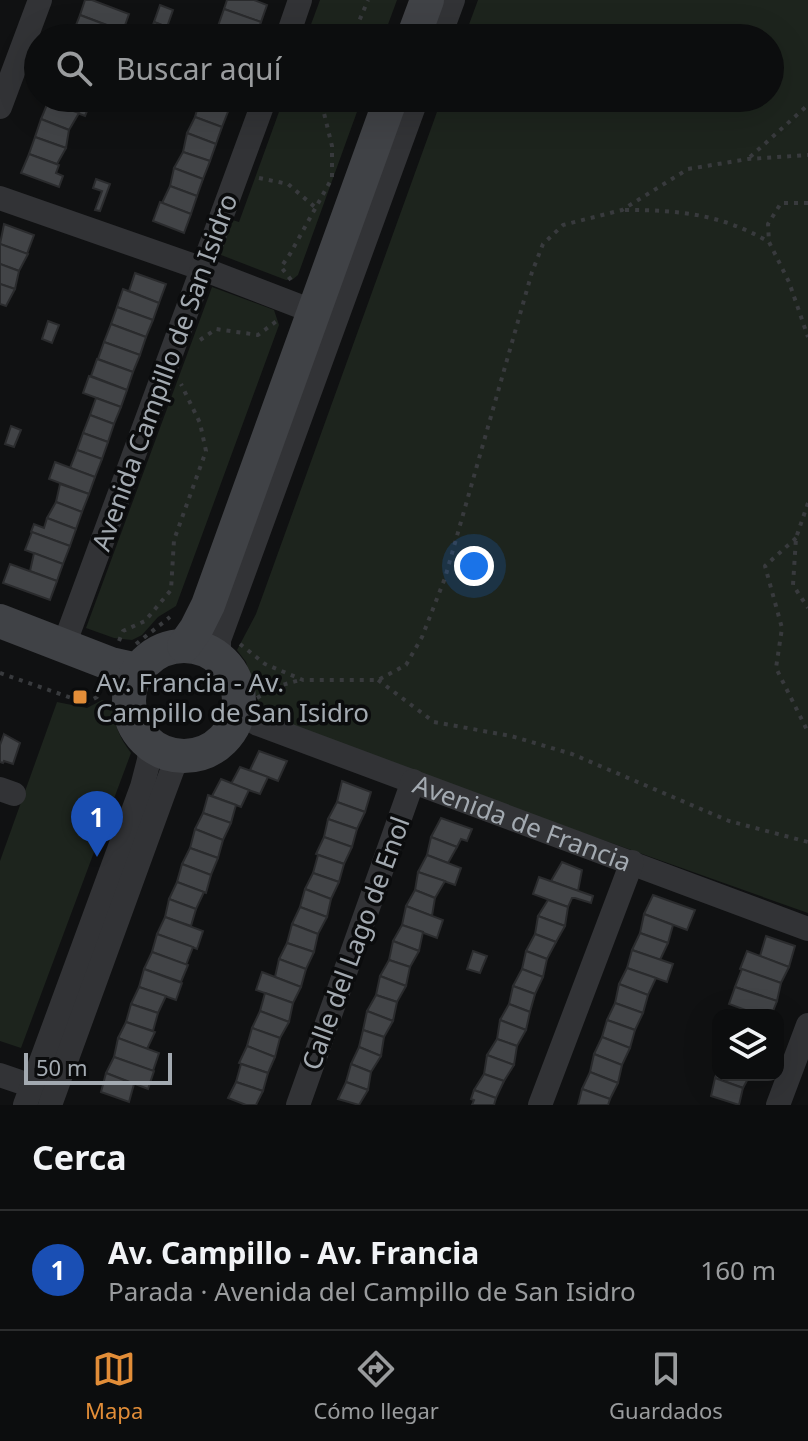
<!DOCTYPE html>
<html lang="es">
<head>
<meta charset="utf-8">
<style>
  :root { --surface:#0c0d0e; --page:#1a1b1c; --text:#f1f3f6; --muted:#9a9c9e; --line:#2c2d2e; --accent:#e28d38 }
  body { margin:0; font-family:"Noto Sans",sans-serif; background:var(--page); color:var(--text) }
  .controls { position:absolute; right:24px; bottom:24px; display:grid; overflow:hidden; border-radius:16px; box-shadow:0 8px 32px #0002 }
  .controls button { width:72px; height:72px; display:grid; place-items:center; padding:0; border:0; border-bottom:2px solid var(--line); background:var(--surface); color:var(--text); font:40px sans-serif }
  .scale { position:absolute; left:24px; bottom:20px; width:148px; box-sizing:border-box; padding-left:8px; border:4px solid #a3aab1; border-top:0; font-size:22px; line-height:28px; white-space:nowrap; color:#a3aab1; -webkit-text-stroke:6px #0b0c0d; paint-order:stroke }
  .you { position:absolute; left:474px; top:566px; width:28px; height:28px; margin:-20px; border:6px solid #fff; border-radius:50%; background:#1a73e8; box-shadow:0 0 0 12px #1a73e833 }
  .badge { display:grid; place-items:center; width:52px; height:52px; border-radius:50%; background:var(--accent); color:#fff; font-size:26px; font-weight:700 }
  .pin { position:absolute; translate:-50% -66px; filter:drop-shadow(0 2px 4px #0008) }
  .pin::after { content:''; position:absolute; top:42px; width:28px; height:24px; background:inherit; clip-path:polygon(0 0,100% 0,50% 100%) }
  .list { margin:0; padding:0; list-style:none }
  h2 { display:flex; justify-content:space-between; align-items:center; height:104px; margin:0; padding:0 32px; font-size:34px }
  h2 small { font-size:26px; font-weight:400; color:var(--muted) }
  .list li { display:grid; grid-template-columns:52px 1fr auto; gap:24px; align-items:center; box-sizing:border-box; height:120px; padding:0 32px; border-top:2px solid var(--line) }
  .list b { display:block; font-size:30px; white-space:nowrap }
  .list p { margin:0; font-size:26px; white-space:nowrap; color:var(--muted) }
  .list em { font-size:26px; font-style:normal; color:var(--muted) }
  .icon { flex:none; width:44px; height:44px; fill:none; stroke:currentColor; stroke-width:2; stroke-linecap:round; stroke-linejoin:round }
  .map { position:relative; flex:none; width:808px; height:1105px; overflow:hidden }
  .search { position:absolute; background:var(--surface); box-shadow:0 8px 32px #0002; left:24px; right:24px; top:24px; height:88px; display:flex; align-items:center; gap:20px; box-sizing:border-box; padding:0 28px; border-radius:44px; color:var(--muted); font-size:30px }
  .sheet { height:224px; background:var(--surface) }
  nav { display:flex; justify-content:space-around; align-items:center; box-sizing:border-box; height:112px; border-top:2px solid var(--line); background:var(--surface); font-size:22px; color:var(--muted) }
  nav a { display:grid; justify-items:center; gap:4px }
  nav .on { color:var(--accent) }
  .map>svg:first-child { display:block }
</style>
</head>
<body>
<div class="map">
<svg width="808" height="1105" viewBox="0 0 808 1105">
  <rect width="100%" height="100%" fill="#101112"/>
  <!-- green -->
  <g fill="#1d241d">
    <polygon points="320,0 397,0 383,38 306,38"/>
    <polygon points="478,0 808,0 808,913 305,734 267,717 269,711 259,704 246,662 237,650 256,614 442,98 770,98 770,38 464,38"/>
    <polygon points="284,98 362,98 298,275 292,280 286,280 216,253 229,219 239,222"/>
    <polygon points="212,287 274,310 279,325 176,606 158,617 142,635 132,640 114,638 86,628"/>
    <path d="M102,700L112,704C114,724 119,737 131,753L21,1048L0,1041V861L57,702L87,708Z"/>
  </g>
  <!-- building -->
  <g fill="#424447" stroke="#2a2b2d" stroke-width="2">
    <polygon points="85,0 92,0 129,14 123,31 80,15"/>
    <polygon points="227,0 254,0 267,5 261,22 224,9"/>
    <polygon points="160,5 173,10 167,27 154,22"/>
    <polygon points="224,9 261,22 255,38 218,26"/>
    <polygon points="80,15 122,31 119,38 88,38 73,33"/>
    <polygon points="154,22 167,27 163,38 148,38"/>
    <polygon points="217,26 230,30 250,38 213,38"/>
    <polygon points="49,98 90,98 92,99 85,116 48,102"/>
    <polygon points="200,98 233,98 229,109"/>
    <polygon points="200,99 229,109 222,127 195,117"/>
    <polygon points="48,102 79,113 69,130 41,119"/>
    <polygon points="195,117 222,127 216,144 187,133"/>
    <polygon points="41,119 69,130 66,148 35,137"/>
    <polygon points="187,133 216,144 210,161 183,152"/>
    <polygon points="35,137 66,148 57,164 29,154"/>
    <polygon points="183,152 210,161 203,179 174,168"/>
    <polygon points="29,154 59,165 56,173 63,176 59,187 21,173"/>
    <polygon points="174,168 203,179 197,196 170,186"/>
    <polygon points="96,179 110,184 100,211 95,210 102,191 93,188"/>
    <polygon points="170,186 197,196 191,214 162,203"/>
    <polygon points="160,202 191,214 184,233 153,221"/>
    <polygon points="4,224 34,235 27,254 0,244"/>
    <polygon points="0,244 28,254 19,271 0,264"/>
    <polygon points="0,264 19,271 15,289 0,284"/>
    <polygon points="135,273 166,284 159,303 129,291"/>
    <polygon points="0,284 15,289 6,306 0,304"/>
    <polygon points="123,289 159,303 153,320 117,307"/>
    <polygon points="117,307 153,320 146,337 111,324"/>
    <polygon points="48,321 59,325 52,343 42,339"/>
    <polygon points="111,324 146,337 140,355 104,342"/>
    <polygon points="104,342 140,355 133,372 98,359"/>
    <polygon points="97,359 133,372 127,390 91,376"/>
    <polygon points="89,376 127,390 121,407 83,393"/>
    <polygon points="96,398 121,407 114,424 90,415"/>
    <polygon points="90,415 114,424 108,442 83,433"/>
    <polygon points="11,426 21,430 14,447 5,444"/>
    <polygon points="83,433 108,442 102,459 77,450"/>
    <polygon points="77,450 102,459 95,477 70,468"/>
    <polygon points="55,462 95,477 89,494 49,479"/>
    <polygon points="60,484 89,494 82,512 56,502"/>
    <polygon points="56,502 82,512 76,529 47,518"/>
    <polygon points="47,518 76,529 70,546 31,532 34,524 44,528"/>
    <polygon points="32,532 70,546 63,564 25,550"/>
    <polygon points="34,553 63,564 57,581 30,571"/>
    <polygon points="10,564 57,581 50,600 3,583"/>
    <polygon points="4,734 20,743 13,764 4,761 3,763 0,762 0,745"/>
    <polygon points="259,751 287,761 278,781 250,770"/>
    <polygon points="240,767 268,777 260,794 231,784"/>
    <polygon points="221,779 249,790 241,807 212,796"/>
    <polygon points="342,781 371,792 365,812 337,802"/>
    <polygon points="208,795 236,805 231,823 203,813"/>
    <polygon points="337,802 365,812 357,829 328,819"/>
    <polygon points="203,813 231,823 223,840 195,829"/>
    <polygon points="441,818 472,829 467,841 461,839 457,847 431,837"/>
    <polygon points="328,819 357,829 352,847 324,837"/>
    <polygon points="195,829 223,840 218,858 190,848"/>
    <polygon points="324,837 352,847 344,864 316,854"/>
    <polygon points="431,837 457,847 448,863 427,855"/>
    <polygon points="190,848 218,858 211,875 182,864"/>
    <polygon points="318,855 344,864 339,882 313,873"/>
    <polygon points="427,855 461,868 455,885 418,872"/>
    <polygon points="562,862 582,870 578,891 551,881"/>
    <polygon points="182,864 211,875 206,893 177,882"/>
    <polygon points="418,872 445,881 435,898 415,890"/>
    <polygon points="313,873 339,882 331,899 305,889"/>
    <polygon points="539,877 593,896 591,903 575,898 572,898 568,907 533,894"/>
    <polygon points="177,882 204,892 196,909 169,899"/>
    <polygon points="305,889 331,899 327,917 300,907"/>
    <polygon points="415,890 435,898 432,916 406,906"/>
    <polygon points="653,895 695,910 687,930 644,914"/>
    <polygon points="169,899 196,909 191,926 165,917"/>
    <polygon points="548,900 568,907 565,926 538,916"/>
    <polygon points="406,906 443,920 437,938 402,925"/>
    <polygon points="300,907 327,917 318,934 292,924"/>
    <polygon points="644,914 673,925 668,943 640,933"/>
    <polygon points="538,916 565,926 556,942 535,934"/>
    <polygon points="165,917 203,931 197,949 157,934"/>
    <polygon points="292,924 318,934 314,952 287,943"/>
    <polygon points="402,925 423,932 419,951 393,941"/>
    <polygon points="640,933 668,943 660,960 632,950"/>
    <polygon points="157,934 193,947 186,965 152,952"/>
    <polygon points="535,934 556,942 547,959 526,951"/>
    <polygon points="766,936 795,946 789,967 760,956"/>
    <polygon points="393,941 419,951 410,967 389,960"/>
    <polygon points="287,943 314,952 306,969 279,959"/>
    <polygon points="632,950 673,964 667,982 627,968"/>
    <polygon points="473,951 487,956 480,973 467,969"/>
    <polygon points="526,951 547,959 543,977 522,969"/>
    <polygon points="747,951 789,967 781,983 740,969"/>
    <polygon points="152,952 188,965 181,982 144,969"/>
    <polygon points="279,959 306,969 301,987 275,977"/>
    <polygon points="389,960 410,967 406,986 380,976"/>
    <polygon points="627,968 656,978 648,995 619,984"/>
    <polygon points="144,969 182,983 176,1000 139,987"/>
    <polygon points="522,969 543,977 535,994 513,986"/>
    <polygon points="742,969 781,983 777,1001 735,987"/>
    <polygon points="262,972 301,987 293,1003 256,990"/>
    <polygon points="380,976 406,986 397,1002 376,995"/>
    <polygon points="619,984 648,995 643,1013 615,1003"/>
    <polygon points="513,986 535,994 530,1012 509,1004"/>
    <polygon points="139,987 166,996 158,1013 131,1004"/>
    <polygon points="735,987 777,1001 773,1011 770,1015 759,1015 729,1004"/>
    <polygon points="265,993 293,1003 289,1022 260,1011"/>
    <polygon points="376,995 397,1002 393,1021 367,1011"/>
    <polygon points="615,1003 643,1013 635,1030 607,1020"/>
    <polygon points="131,1004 158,1013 153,1031 126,1022"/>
    <polygon points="509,1004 530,1012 526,1030 500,1020"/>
    <polygon points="260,1011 289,1022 280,1038 252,1028"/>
    <polygon points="367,1011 393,1021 384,1037 363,1030"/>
    <polygon points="500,1020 526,1030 517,1046 497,1039"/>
    <polygon points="607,1020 635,1030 630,1048 602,1037"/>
    <polygon points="126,1022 155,1032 147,1049 118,1038"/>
    <polygon points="252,1028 280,1038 275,1057 247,1046"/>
    <polygon points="363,1030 384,1037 381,1056 359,1047"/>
    <polygon points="602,1037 630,1048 622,1065 594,1054"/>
    <polygon points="118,1038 159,1053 153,1071 114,1057"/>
    <polygon points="497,1039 517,1046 514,1065 487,1055"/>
    <polygon points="247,1046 275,1057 268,1073 239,1063"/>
    <polygon points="359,1047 381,1056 371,1072 351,1064"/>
    <polygon points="594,1054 622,1065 618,1083 590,1072"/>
    <polygon points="487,1055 514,1065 504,1081 484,1074"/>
    <polygon points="114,1057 154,1071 148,1089 106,1073"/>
    <polygon points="241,1064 268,1073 263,1091 236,1082"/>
    <polygon points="351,1064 371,1072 368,1090 346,1082"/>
    <polygon points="718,1070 718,1075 750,1075 743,1088 715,1078"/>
    <polygon points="590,1072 618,1083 610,1099 582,1089"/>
    <polygon points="106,1073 134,1084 129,1102 101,1092"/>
    <polygon points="484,1074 504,1081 496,1098 474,1090"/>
    <polygon points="715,1078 743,1088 739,1105 711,1096"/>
    <polygon points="236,1082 263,1091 256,1105 246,1105 228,1098"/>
    <polygon points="346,1082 368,1090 359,1105 338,1099"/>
    <polygon points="582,1089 610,1099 608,1105 578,1105"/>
    <polygon points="474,1090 496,1098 494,1105 472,1105 474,1100 471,1099"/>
  </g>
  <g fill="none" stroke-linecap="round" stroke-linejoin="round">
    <!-- path -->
    <g stroke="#383a3d" stroke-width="4" stroke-dasharray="4 6" stroke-linecap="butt">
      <polyline points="352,38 368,0"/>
      <polyline points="750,157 808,105"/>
      <polyline points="259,178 288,184 316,208"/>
      <polyline points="808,203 781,203 768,224 769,242 789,282 808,337"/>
      <path d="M625,210C679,210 721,214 769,242"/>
      <polyline points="291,280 281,267 290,254 332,178 332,146 323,109 328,98"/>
      <polyline points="200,340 216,329 258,335 278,320"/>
      <polyline points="808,503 796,538 793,585 808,608"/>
      <polyline points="796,538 765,566 782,628 776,668 808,732"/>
      <circle cx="184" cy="700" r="64"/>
      <polyline points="119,641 123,631 145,621 171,590 174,540 206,451 200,423 181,384"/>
      <polyline points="136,644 170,617"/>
      <polyline points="240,644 265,664 303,680 378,680 406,665 422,637 445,578 532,272 543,244 563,225 622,210 688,169 748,159 808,155"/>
      <polyline points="0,673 86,703 97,697 101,688"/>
      <polyline points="378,680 434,722 511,736 572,754 729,821 808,842"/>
      <polyline points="257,698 275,687 300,680"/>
    </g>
    <!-- street -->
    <g stroke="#323336" stroke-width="24">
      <polyline points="287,38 300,0"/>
      <polyline points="439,38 453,0"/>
      <polyline points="0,107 40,0"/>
      <polyline points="0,198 203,269 312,311"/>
      <polyline points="64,645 265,98"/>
      <polyline points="219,658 219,640 417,98"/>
      <path id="s1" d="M239,713L258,724L808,929"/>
      <polyline points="0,789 14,794"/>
      <polyline points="0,1075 32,1086"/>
      <polyline points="25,1105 142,787 149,760 150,745"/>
      <polyline points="50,1105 163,795 173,768 182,757"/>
      <polyline points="298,1105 413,781"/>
      <polyline points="540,1105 632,862"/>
      <polyline points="778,1105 808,1025"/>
    </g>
    <!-- secondary -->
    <g stroke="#404246" stroke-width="34">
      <polyline points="413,38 427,0"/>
      <polyline points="0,621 111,664 138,670"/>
      <circle cx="184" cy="701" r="55"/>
      <polyline points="184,646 196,629 208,605 391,98"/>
    </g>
  </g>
  <!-- markers -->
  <rect fill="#e28d38" stroke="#0b0c0d" stroke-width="3" x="72" y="689" width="16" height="16" rx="4"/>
  <g text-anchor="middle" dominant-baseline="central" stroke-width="7" stroke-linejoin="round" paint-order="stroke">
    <!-- street labels -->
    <g font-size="26" fill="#a3aab1" stroke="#0b0c0d">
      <text transform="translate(164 372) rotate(-70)">Avenida Campillo de San Isidro</text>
      <text stroke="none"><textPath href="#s1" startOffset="304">Avenida de Francia</textPath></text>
      <text transform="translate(355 943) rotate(-70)">Calle del Lago de Enol</text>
    </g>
    <!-- poi labels -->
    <g font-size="26" fill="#a3aab1" stroke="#0b0c0d" text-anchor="start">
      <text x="96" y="682">Av. Francia - Av.<tspan x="96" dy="30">Campillo de San Isidro</tspan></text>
    </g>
  </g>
</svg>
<div class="controls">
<button><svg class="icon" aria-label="layers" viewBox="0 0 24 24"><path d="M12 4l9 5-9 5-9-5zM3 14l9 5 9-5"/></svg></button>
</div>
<div class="scale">50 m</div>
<div class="you"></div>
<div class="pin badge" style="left:97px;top:857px;background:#1a4fb4">1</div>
<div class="search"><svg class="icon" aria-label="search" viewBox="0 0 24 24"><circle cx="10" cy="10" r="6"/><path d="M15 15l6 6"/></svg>Buscar aquí</div>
</div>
<section class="sheet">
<h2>Cerca<small></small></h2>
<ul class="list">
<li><span class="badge" style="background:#1a4fb4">1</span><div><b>Av. Campillo - Av. Francia</b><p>Parada · Avenida del Campillo de San Isidro</p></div><em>160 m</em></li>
</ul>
</section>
<nav>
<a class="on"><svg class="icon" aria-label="map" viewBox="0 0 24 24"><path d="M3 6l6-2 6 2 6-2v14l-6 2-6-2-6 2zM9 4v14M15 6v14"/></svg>Mapa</a>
<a><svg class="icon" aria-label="directions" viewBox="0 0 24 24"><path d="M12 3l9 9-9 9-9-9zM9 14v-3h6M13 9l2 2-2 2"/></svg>Cómo llegar</a>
<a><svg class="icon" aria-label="saved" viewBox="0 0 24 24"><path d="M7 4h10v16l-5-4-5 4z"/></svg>Guardados</a>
</nav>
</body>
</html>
